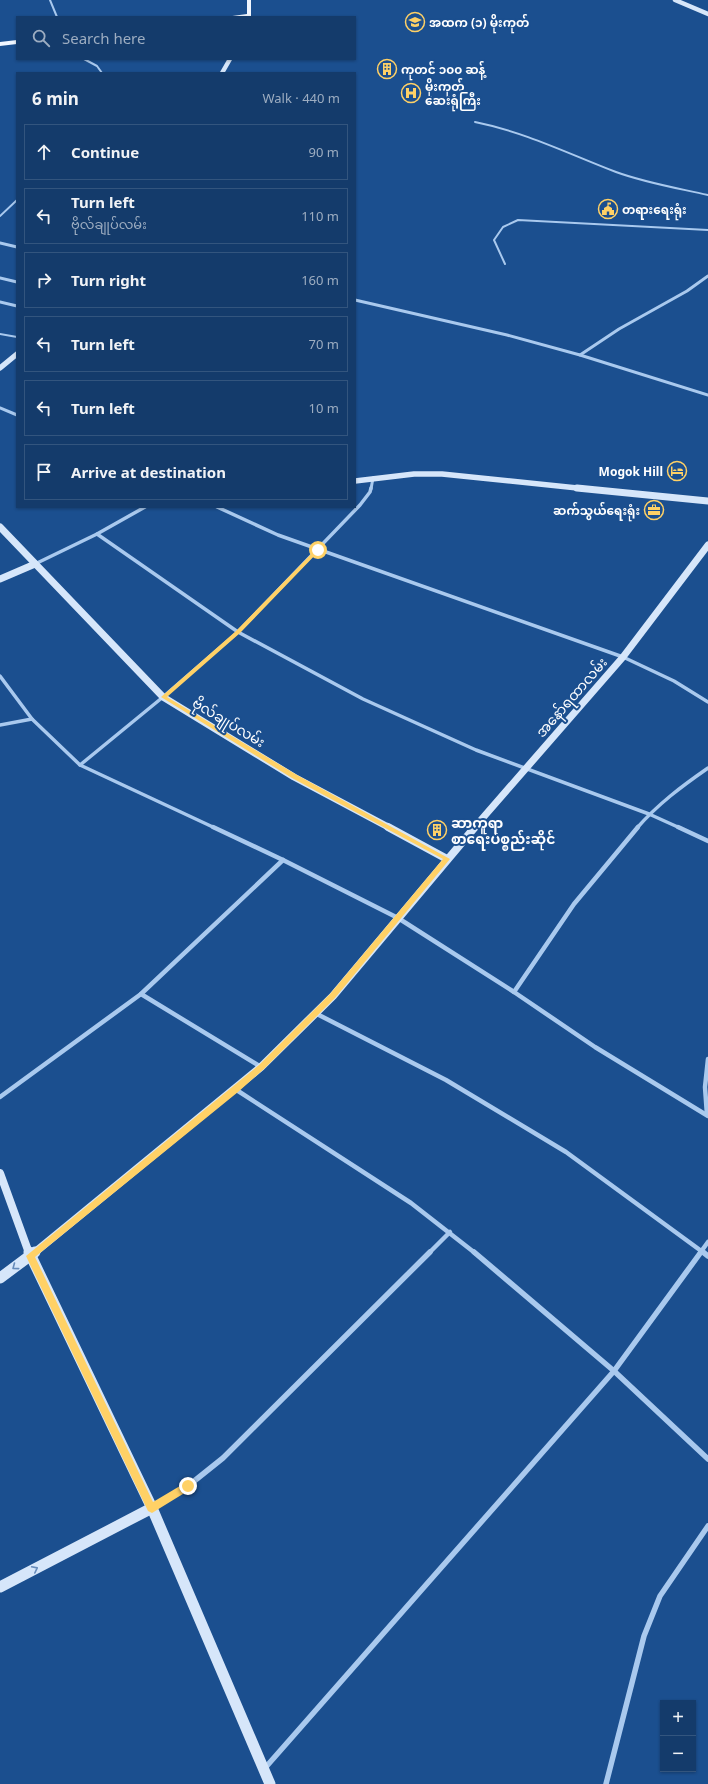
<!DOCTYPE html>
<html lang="en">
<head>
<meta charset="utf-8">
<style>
  :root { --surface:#143b6b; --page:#214673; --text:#f1f3f6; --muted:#9dadc1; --line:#33557e }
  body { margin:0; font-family:"Noto Sans","Noto Sans Myanmar",sans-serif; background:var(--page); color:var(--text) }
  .controls { position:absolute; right:12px; bottom:12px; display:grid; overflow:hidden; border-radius:0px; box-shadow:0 1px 3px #0004 }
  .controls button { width:36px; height:36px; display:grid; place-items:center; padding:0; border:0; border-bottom:1px solid var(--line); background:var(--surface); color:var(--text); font:20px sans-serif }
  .stop { position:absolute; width:12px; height:12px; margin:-9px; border:3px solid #ffd166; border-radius:50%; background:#fff }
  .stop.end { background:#ffd166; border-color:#fff; box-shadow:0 1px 4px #0008 }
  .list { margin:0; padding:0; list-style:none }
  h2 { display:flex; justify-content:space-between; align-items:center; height:52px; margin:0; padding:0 16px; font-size:17px }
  h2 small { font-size:13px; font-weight:400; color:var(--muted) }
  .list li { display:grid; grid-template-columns:26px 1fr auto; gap:12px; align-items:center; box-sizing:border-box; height:56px; margin:0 8px 8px; padding:0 8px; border:1px solid var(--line); border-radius:0px }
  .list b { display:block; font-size:15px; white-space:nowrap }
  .list p { margin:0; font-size:13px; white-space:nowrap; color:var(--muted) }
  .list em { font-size:13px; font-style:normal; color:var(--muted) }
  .icon { flex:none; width:22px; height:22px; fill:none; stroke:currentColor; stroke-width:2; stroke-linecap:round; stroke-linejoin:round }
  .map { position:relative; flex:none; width:708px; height:1784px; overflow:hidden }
  .search { position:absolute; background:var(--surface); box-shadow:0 1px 3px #0004; left:16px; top:16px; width:340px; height:44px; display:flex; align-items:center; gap:10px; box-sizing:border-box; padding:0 14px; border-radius:0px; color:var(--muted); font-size:15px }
  .panel { position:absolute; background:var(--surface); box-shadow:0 1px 3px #0004; left:16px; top:72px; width:340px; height:436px; border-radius:0px }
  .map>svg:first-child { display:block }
</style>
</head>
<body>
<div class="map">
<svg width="708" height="1784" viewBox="0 0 708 1784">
  <rect width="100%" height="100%" fill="#1b4f8f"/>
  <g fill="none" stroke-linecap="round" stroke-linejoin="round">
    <!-- lane -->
    <g stroke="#a9c9ee" stroke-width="2">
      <polyline points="505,264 494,240 503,227 518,220 708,230"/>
      <polyline points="0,334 17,337"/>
    </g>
    <!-- street-far4 -->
    <g stroke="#a9c9ee" stroke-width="2">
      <polyline points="50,0 57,17"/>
      <polyline points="84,59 97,66 102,73"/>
      <path d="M475,122C525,132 569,154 616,172C646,183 677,188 708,195"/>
      <polyline points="0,216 17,200"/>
    </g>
    <!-- street-far3 -->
    <g stroke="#a9c9ee" stroke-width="3">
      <polyline points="0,243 17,247"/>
      <polyline points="0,278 17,282"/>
      <polyline points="355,300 507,335 580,355 708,395"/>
      <polyline points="0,302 17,306"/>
      <polyline points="580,355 619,329 687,291 708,276"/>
      <polyline points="0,408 17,415"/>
      <polyline points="371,489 373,478"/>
    </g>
    <!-- street-far2 -->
    <g stroke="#a9c9ee" stroke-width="3.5">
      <polyline points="217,507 278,535 623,657 674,681 708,702"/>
      <polyline points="97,534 238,632 363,699 476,750 649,814 680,828"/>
      <polyline points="35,564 97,534 145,507"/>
      <polyline points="0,676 32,719"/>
      <polyline points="0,725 32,719 80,765"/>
      <polyline points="215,828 80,765 163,697 238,632 360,505 370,492 371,488"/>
      <path d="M637,828C658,804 682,786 708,768"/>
    </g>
    <!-- street-far1 -->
    <g stroke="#a9c9ee" stroke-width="4.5">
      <polyline points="213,827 283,860 398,918 514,992 595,1047 708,1116"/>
      <polyline points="678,827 708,841"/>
      <polyline points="514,992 574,904 638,827"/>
      <polyline points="141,994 261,1067"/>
      <polyline points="315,1013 446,1080 566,1152 704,1253"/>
      <polyline points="235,1089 411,1203 475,1253"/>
      <polyline points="0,1097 141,994 283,860"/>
      <polyline points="707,1115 705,1087 708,1059"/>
      <polyline points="429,1253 450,1232"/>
      <polyline points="700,1253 708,1242"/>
    </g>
    <!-- street -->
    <g stroke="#a9c9ee" stroke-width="5.5">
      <polyline points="474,1252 614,1371 708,1459"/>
      <polyline points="703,1252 708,1256"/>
      <polyline points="153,1507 188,1486 223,1458 430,1252"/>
      <polyline points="265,1768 614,1371 701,1252"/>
      <polyline points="606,1784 644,1636 660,1596 708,1526"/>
    </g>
    <!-- secondary-far4 -->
    <g stroke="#d6e6fa" stroke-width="4.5">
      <polyline points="675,0 708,14"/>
      <polyline points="222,73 230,59"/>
    </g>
    <!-- secondary-far3 -->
    <g stroke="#d6e6fa" stroke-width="5.5">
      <polyline points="0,368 17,354"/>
      <polyline points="355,481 414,474 442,474 587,489"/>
    </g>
    <!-- secondary-far2 -->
    <g stroke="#d6e6fa" stroke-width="7">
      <polyline points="577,488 708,501"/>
      <polyline points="0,527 163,697 294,777 390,828"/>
      <polyline points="0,579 35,564"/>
      <polyline points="474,828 623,657 708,545"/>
    </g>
    <!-- secondary-far1 -->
    <g stroke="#d6e6fa" stroke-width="8">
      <polyline points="388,827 447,859"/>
      <polyline points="0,1173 29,1253"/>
      <polyline points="34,1253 261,1067 333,996 475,827"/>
    </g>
    <!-- secondary -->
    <g stroke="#d6e6fa" stroke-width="11">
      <polyline points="29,1252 152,1508 270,1784"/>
      <polyline points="0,1278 35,1252"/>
      <polyline points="0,1587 152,1508"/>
    </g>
    <!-- primary -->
    <g fill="#f0f6ff" fill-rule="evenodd">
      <polygon points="247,0 251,0 251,16 225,17 247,14"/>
      <polygon points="17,40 17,44 0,46 0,42"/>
    </g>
  </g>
  <!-- one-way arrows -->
  <defs><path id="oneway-chevron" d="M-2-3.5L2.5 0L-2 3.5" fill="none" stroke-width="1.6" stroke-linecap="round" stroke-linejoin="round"/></defs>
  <g stroke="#668bba">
    <use href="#oneway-chevron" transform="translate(15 1267) rotate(143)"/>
    <use href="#oneway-chevron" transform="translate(35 1569) rotate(-27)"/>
  </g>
  <!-- route -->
  <polygon fill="#ffd166" points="316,549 320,550 240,633 167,697 297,775 450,859 335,998 264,1069 238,1092 35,1257 153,1502 185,1483 191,1483 193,1486 191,1489 152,1513 148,1511 26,1256 259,1065 330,994 443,859 292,778 161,697 236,631"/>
  <!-- icons -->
  <defs>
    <symbol id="school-ring" viewBox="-11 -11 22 22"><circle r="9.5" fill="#1b4f8f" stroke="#ffd166" stroke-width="1.5"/><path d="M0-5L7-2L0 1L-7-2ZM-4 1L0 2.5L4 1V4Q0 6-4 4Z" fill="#ffd166"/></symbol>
    <symbol id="building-ring" viewBox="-11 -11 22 22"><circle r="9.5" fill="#1b4f8f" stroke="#ffd166" stroke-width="1.5"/><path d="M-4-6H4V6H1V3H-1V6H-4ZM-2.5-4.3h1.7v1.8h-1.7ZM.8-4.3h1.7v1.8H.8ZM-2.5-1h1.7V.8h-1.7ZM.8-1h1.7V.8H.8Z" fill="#ffd166"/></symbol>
    <symbol id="hospital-ring" viewBox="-11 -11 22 22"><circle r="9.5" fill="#1b4f8f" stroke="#ffd166" stroke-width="1.5"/><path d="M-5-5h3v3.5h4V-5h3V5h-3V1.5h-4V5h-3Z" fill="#ffd166"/></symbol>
    <symbol id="civic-ring" viewBox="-11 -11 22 22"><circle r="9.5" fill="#1b4f8f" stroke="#ffd166" stroke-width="1.5"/><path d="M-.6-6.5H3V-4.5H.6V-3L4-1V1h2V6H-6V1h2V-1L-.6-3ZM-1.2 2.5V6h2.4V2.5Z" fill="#ffd166"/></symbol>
    <symbol id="hotel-ring" viewBox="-11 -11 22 22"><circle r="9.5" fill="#1b4f8f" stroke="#ffd166" stroke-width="1.5"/><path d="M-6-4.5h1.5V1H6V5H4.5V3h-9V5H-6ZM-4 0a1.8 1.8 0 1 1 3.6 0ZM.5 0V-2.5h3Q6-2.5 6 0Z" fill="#ffd166"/></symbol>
    <symbol id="office-ring" viewBox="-11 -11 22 22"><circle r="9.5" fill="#1b4f8f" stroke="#ffd166" stroke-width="1.5"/><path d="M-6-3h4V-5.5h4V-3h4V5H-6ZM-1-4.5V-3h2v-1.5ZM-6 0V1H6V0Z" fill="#ffd166"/></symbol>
  </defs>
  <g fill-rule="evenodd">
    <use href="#school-ring" x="404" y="11" width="22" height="22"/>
    <use href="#building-ring" x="376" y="58" width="22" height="22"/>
    <use href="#hospital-ring" x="400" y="82" width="22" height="22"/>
    <use href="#civic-ring" x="597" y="198" width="22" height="22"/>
    <use href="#hotel-ring" x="666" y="460" width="22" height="22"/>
    <use href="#office-ring" x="643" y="499" width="22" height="22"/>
    <use href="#building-ring" x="426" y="819" width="22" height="22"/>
  </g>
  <g text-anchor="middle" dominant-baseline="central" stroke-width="4" stroke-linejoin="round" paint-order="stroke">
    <!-- far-poi labels -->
    <g font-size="12" font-weight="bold" fill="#fff" stroke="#1b4f8f" text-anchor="start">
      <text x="429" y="22">အထက (၁) မိုးကုတ်</text>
      <text x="401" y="69">ကုတင် ၁၀၀ ဆန့်</text>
      <text x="425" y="86">မိုးကုတ်‌<tspan x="425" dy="14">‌ဆေးရုံကြီး</tspan></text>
      <text x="622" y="209">တရားရေးရုံး</text>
      <text x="663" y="471" text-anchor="end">Mogok Hill</text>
      <text x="640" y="510" text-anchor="end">ဆက်သွယ်ရေးရုံး</text>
    </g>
    <!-- street labels -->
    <g font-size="14" fill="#fff" stroke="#1b4f8f">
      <text transform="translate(571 697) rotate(-49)">အ‌နော်‌ရထာလမ်း</text>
      <text transform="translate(229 722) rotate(31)">ဗိုလ်‌ချုပ်‌လမ်း</text>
    </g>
    <!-- poi labels -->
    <g font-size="14" font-weight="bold" fill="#fff" stroke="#1b4f8f" text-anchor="start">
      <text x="451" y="822">ဆာကူရာ<tspan x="451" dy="16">စာရေးပစ္စည်းဆိုင်</tspan></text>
    </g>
  </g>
</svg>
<div class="controls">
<button>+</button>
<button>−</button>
</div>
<div class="stop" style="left:318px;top:550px"></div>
<div class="stop end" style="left:188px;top:1486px"></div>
<div class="search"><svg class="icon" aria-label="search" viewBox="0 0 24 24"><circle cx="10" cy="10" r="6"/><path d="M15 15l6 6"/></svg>Search here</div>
<section class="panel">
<h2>6 min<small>Walk · 440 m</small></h2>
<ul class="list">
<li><svg class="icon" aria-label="ahead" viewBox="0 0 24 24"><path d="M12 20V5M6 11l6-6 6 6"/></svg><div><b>Continue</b></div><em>90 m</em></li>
<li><svg class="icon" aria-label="left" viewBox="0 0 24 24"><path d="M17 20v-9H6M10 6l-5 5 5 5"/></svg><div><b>Turn left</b><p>ဗိုလ်‌ချုပ်‌လမ်း</p></div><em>110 m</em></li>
<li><svg class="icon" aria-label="right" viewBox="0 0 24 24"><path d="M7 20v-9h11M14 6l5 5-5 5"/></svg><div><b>Turn right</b></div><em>160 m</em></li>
<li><svg class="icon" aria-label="left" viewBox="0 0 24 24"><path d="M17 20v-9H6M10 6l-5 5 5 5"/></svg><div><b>Turn left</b></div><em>70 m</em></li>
<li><svg class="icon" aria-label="left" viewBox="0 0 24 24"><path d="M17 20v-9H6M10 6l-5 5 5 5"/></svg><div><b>Turn left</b></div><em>10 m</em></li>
<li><svg class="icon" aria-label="arrive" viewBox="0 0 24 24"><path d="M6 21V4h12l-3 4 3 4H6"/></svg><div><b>Arrive at destination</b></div></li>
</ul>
</section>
</div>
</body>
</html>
